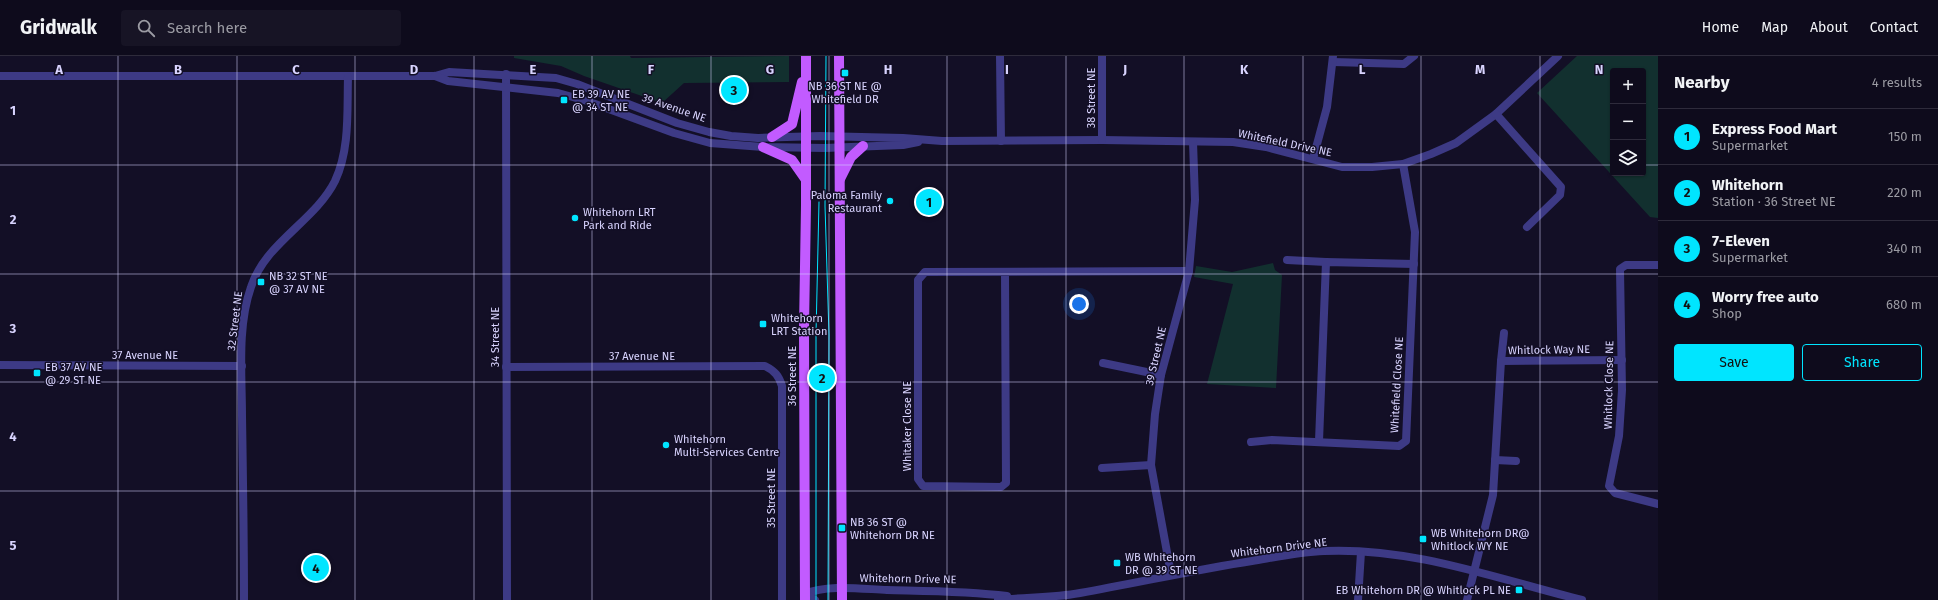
<!DOCTYPE html>
<html lang="en">
<head>
<meta charset="utf-8">
<style>
  :root { --surface:#0e0b1c; --page:#171425; --text:#f1f3f6; --muted:#9b9ba3; --line:#2e2b3b; --accent:#00e5ff }
  body { margin:0; font-family:"Fira Sans",sans-serif; background:var(--page); color:var(--text) }
  .controls { position:absolute; right:12px; top:12px; display:grid; overflow:hidden; border-radius:4px; box-shadow:0 1px 3px #0004 }
  .controls button { width:36px; height:36px; display:grid; place-items:center; padding:0; border:0; border-bottom:1px solid var(--line); background:var(--surface); color:var(--text); font:20px sans-serif }
  .you { position:absolute; left:1079px; top:248px; width:14px; height:14px; margin:-10px; border:3px solid #fff; border-radius:50%; background:#1a73e8; box-shadow:0 0 0 6px #1a73e833 }
  .badge { display:grid; place-items:center; width:26px; height:26px; border-radius:50%; background:var(--accent); color:#111; font-size:13px; font-weight:700 }
  .pin { position:absolute; translate:-50% -50%; border:2px solid #fff; box-shadow:0 1px 4px #0006 }
  .list { margin:0; padding:0; list-style:none }
  h2 { display:flex; justify-content:space-between; align-items:center; height:52px; margin:0; padding:0 16px; font-size:17px }
  h2 small { font-size:13px; font-weight:400; color:var(--muted) }
  .list li { display:grid; grid-template-columns:26px 1fr auto; gap:12px; align-items:center; box-sizing:border-box; height:56px; padding:0 16px; border-top:1px solid var(--line) }
  .list b { display:block; font-size:15px; white-space:nowrap }
  .list p { margin:0; font-size:13px; white-space:nowrap; color:var(--muted) }
  .list em { font-size:13px; font-style:normal; color:var(--muted) }
  .actions { display:flex; gap:8px; padding:12px 16px }
  .actions a { flex:1; padding:9px 0; border:1px solid var(--accent); border-radius:4px; text-align:center; font-size:14px; color:var(--accent) }
  .actions .main { background:var(--accent); color:#111 }
  .icon { flex:none; width:22px; height:22px; fill:none; stroke:currentColor; stroke-width:2; stroke-linecap:round; stroke-linejoin:round }
  .map { position:relative; flex:none; width:1658px; height:544px; overflow:hidden }
  header { display:flex; align-items:center; gap:24px; box-sizing:border-box; height:56px; padding:0 20px; background:var(--surface); border-bottom:1px solid var(--line) }
  header strong { font-size:19px }
  nav { display:flex; gap:22px; margin-inline-start:auto; font-size:14px }
  .search { width:280px; height:36px; background:var(--page); display:flex; align-items:center; gap:10px; box-sizing:border-box; padding:0 14px; border-radius:4px; color:var(--muted); font-size:15px }
  main { display:flex }
  aside { flex:1; background:var(--surface) }
  .map>svg:first-child { display:block }
</style>
</head>
<body>
<header>
<strong>Gridwalk</strong>
<div class="search"><svg class="icon" aria-label="search" viewBox="0 0 24 24"><circle cx="10" cy="10" r="6"/><path d="M15 15l6 6"/></svg>Search here</div>
<nav><a>Home</a><a>Map</a><a>About</a><a>Contact</a></nav>
</header>
<main>
<div class="map">
<svg width="1658" height="544" viewBox="0 0 1658 544">
  <rect width="100%" height="100%" fill="#130f26"/>
  <!-- green -->
  <g fill="#12302f" fill-rule="evenodd">
    <polygon points="514,0 630,0 631,2 789,0 789,26 684,27 662,47 584,20 561,10 514,2"/>
    <path d="M1577,0H1658V162L1650,161L1537,37ZM1613,15H1643V117H1613Z"/>
    <polygon points="1273,207 1275,214 1282,219 1276,332 1207,328 1233,228 1194,221 1196,210 1232,216"/>
  </g>
  <g fill="none" stroke-linecap="round" stroke-linejoin="round">
    <!-- minor -->
    <g stroke="#3d3a85" stroke-width="8">
      <polyline points="1000,0 1001,85"/>
      <polyline points="1333,6 1404,8 1414,0"/>
      <polyline points="506,18 507,544"/>
      <polyline points="0,20 435,20 449,16 556,22 577,28 677,67 709,76 731,80 758,82 820,80 903,82 942,85 1102,84 1233,86 1266,91 1342,111 1372,111 1403,108 1431,98 1456,87 1496,58 1558,0"/>
      <polyline points="435,20 448,25 558,37 587,45 674,77 710,87 763,91 825,92 903,89 918,86"/>
      <polyline points="1496,58 1561,131 1560,139 1527,171"/>
      <polyline points="1102,84 1102,0"/>
      <polyline points="1313,103 1327,51 1333,0"/>
      <polyline points="1287,204 1326,206"/>
      <polyline points="1658,209 1626,209 1620,213 1622,334 1619,380 1609,430 1615,437 1658,448"/>
      <polyline points="1005,216 1006,427 1001,431 923,430 918,423 918,224 925,216 1189,215"/>
      <polyline points="1501,305 1504,277"/>
      <polyline points="1103,307 1161,319"/>
      <polyline points="0,309 242,310"/>
      <path d="M506,311L765,310C775,315 779,320 782,330V544"/>
      <polyline points="1319,385 1326,206 1414,208"/>
      <polyline points="1251,386 1272,384 1399,390 1406,385 1415,176 1403,108"/>
      <polyline points="1495,404 1516,405"/>
      <polyline points="1102,412 1151,409"/>
      <polyline points="1171,518 1151,409 1155,358 1161,319 1189,215 1195,144 1193,86"/>
      <path d="M805,538C827,528 862,533 887,534C927,535 967,535 1007,540"/>
      <polyline points="805,538 815,544"/>
      <path d="M244,544C244,483 243,421 242,360C242,318 237,271 251,231C265,187 315,165 335,125C350,93 347,55 348,21"/>
      <path d="M998,544C1026,541 1053,542 1080,537C1137,527 1194,514 1252,505C1276,501 1300,496 1324,495C1413,491 1497,523 1582,544"/>
      <polyline points="1358,544 1361,496"/>
      <polyline points="1467,544 1493,439 1501,305 1622,304"/>
    </g>
    <!-- major -->
    <g stroke="#c25bff" stroke-width="10">
      <polyline points="839,0 842,544"/>
      <polyline points="772,81 792,68 802,26"/>
      <polyline points="763,91 792,104 806,124"/>
      <polyline points="840,123 851,101 863,90"/>
      <polyline points="805,544 804,273 806,149 806,0"/>
    </g>
    <!-- tram -->
    <g stroke="#00e5ff" stroke-width="1">
      <polyline points="826,0 825,150 829,279 828,544"/>
      <polyline points="816,544 816,278 819,146"/>
    </g>
  </g>
  <!-- grid -->
  <path fill="none" stroke="#d9d4ff" stroke-width="1" stroke-opacity="0.55" d="M118,0V544M237,0V544M355,0V544M474,0V544M592,0V544M711,0V544M829,0V544M947,0V544M1066,0V544M1184,0V544M1303,0V544M1421,0V544M1540,0V544M0,109H1613M1643,109H1658M0,218H1658M0,326H1658M0,435H1658"/>
  <!-- markers -->
  <g fill="#00e5ff" stroke="#130f26" stroke-width="1.5">
    <rect x="841" y="13" width="8" height="8" rx="2"/>
    <rect x="560" y="40" width="8" height="8" rx="2"/>
    <circle cx="890" cy="145" r="4"/>
    <circle cx="575" cy="162" r="4"/>
    <rect x="257" y="222" width="8" height="8" rx="2"/>
    <rect x="759" y="264" width="8" height="8" rx="2"/>
    <rect x="33" y="313" width="8" height="8" rx="2"/>
    <circle cx="666" cy="389" r="4"/>
    <rect x="838" y="468" width="8" height="8" rx="2"/>
    <rect x="1419" y="479" width="8" height="8" rx="2"/>
    <rect x="1113" y="503" width="8" height="8" rx="2"/>
    <rect x="1515" y="530" width="8" height="8" rx="2"/>
  </g>
  <g text-anchor="middle" dominant-baseline="central" stroke-width="3" stroke-linejoin="round" paint-order="stroke">
    <!-- poi labels -->
    <g font-size="11" fill="#d9d4ff" stroke="#130f26" text-anchor="start">
      <text x="845" y="30" text-anchor="middle">NB 36 ST NE @<tspan x="845" dy="13">Whitefield DR</tspan></text>
      <text x="572" y="38">EB 39 AV NE<tspan x="572" dy="13">@ 34 ST NE</tspan></text>
      <text x="882" y="139" text-anchor="end">Paloma Family<tspan x="882" dy="13">Restaurant</tspan></text>
      <text x="583" y="156">Whitehorn LRT<tspan x="583" dy="13">Park and Ride</tspan></text>
      <text x="269" y="220">NB 32 ST NE<tspan x="269" dy="13">@ 37 AV NE</tspan></text>
      <text x="771" y="262">Whitehorn<tspan x="771" dy="13">LRT Station</tspan></text>
      <text x="45" y="311">EB 37 AV NE<tspan x="45" dy="13">@ 29 ST NE</tspan></text>
      <text x="674" y="383">Whitehorn<tspan x="674" dy="13">Multi-Services Centre</tspan></text>
      <text x="850" y="466">NB 36 ST @<tspan x="850" dy="13">Whitehorn DR NE</tspan></text>
      <text x="1431" y="477">WB Whitehorn DR@<tspan x="1431" dy="13">Whitlock WY NE</tspan></text>
      <text x="1125" y="501">WB Whitehorn<tspan x="1125" dy="13">DR @ 39 ST NE</tspan></text>
      <text x="1511" y="534" text-anchor="end">EB Whitehorn DR @ Whitlock PL NE</text>
    </g>
    <!-- street labels -->
    <g font-size="11" fill="#d9d4ff" stroke="#130f26">
      <text transform="translate(1091 42) rotate(-90)">38 Street NE</text>
      <text transform="translate(674 52) rotate(19)">39 Avenue NE</text>
      <text transform="translate(1285 87) rotate(12)">Whitefield Drive NE</text>
      <text transform="translate(235 265) rotate(-83)">32 Street NE</text>
      <text transform="translate(495 281) rotate(-90)">34 Street NE</text>
      <text transform="translate(1549 294) rotate(-1)">Whitlock Way NE</text>
      <text x="145" y="299">37 Avenue NE</text>
      <text x="642" y="300">37 Avenue NE</text>
      <text transform="translate(1156 300) rotate(-77)">39 Street NE</text>
      <text transform="translate(792 320) rotate(-90)">36 Street NE</text>
      <text transform="translate(1397 329) rotate(-87)">Whitefield Close NE</text>
      <text transform="translate(1609 329) rotate(-89)">Whitlock Close NE</text>
      <text transform="translate(907 370) rotate(-90)">Whitaker Close NE</text>
      <text transform="translate(771 442) rotate(-90)">35 Street NE</text>
      <text transform="translate(1279 492) rotate(-7)">Whitehorn Drive NE</text>
      <text transform="translate(908 523) rotate(1)">Whitehorn Drive NE</text>
    </g>
  </g>
  <g font-size="13" text-anchor="middle" font-weight="bold" fill="#d9d4ff" stroke="#130f26" stroke-width="3" stroke-linejoin="round" paint-order="stroke">
    <text x="59" y="18">A</text>
    <text x="178" y="18">B</text>
    <text x="296" y="18">C</text>
    <text x="414" y="18">D</text>
    <text x="533" y="18">E</text>
    <text x="651" y="18">F</text>
    <text x="770" y="18">G</text>
    <text x="888" y="18">H</text>
    <text x="1007" y="18">I</text>
    <text x="1125" y="18">J</text>
    <text x="1244" y="18">K</text>
    <text x="1362" y="18">L</text>
    <text x="1480" y="18">M</text>
    <text x="1599" y="18">N</text>
    <text x="13" y="59">1</text>
    <text x="13" y="168">2</text>
    <text x="13" y="277">3</text>
    <text x="13" y="385">4</text>
    <text x="13" y="494">5</text>
  </g>
</svg>
<div class="controls">
<button>+</button>
<button>−</button>
<button><svg class="icon" aria-label="layers" viewBox="0 0 24 24"><path d="M12 4l9 5-9 5-9-5zM3 14l9 5 9-5"/></svg></button>
</div>
<div class="you"></div>
<div class="pin badge" style="left:929px;top:146px">1</div>
<div class="pin badge" style="left:822px;top:322px">2</div>
<div class="pin badge" style="left:734px;top:34px">3</div>
<div class="pin badge" style="left:316px;top:512px">4</div>
</div>
<aside>
<h2>Nearby<small>4 results</small></h2>
<ul class="list">
<li><span class="badge">1</span><div><b>Express Food Mart</b><p>Supermarket</p></div><em>150 m</em></li>
<li><span class="badge">2</span><div><b>Whitehorn</b><p>Station · 36 Street NE</p></div><em>220 m</em></li>
<li><span class="badge">3</span><div><b>7-Eleven</b><p>Supermarket</p></div><em>340 m</em></li>
<li><span class="badge">4</span><div><b>Worry free auto</b><p>Shop</p></div><em>680 m</em></li>
</ul>
<div class="actions"><a class="main">Save</a><a>Share</a></div>
</aside>
</main>
</body>
</html>
